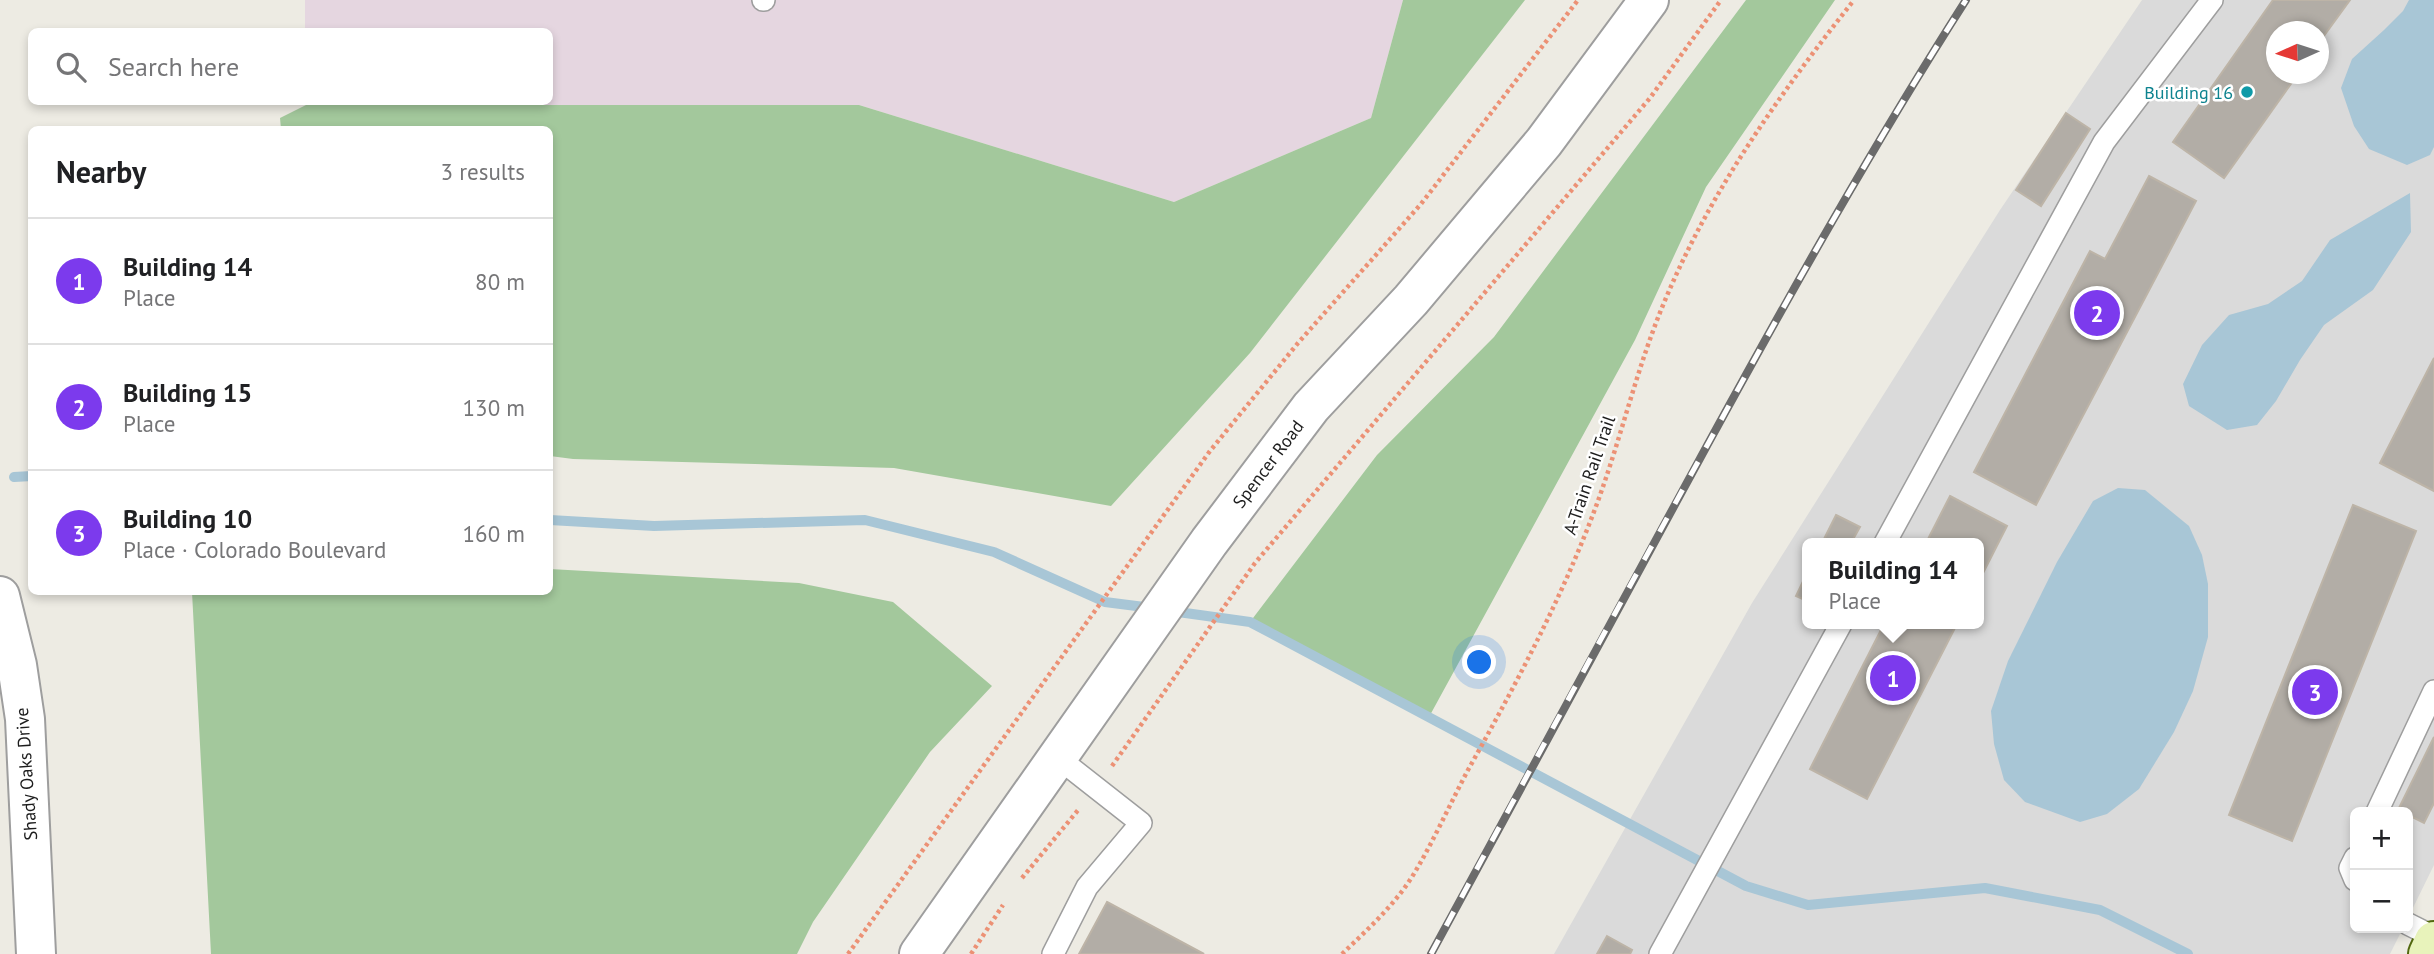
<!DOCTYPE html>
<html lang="en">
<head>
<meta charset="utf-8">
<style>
  :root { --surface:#fff; --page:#f6f6f6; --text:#202124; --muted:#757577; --line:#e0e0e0; --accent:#7c3aed }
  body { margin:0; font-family:"PT Sans",sans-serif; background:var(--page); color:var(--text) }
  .controls { position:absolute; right:21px; bottom:21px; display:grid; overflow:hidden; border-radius:10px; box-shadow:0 4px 10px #0003 }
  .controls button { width:63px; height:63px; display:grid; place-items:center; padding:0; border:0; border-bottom:2px solid var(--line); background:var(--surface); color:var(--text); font:35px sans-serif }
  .compass { position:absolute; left:2266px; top:21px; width:63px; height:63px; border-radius:50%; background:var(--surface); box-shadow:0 4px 10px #0003; rotate:267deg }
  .you { position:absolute; left:1480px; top:663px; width:24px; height:24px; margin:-18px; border:5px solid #fff; border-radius:50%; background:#1a73e8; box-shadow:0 0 0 10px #1a73e833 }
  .badge { display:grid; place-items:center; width:46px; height:46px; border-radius:50%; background:var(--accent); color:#fff; font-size:23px; font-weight:700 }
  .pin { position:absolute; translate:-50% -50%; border:4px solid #fff; box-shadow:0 2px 7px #0006 }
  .popup { position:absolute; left:1802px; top:538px; width:182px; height:91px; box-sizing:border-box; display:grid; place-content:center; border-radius:10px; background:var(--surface); filter:drop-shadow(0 2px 5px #0005); font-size:23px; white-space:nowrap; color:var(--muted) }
  .popup b { font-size:26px; color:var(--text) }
  .popup::after { content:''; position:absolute; left:50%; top:100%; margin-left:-14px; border:14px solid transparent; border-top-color:var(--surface) }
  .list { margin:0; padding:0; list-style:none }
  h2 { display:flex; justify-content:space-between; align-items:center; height:91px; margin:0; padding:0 28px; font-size:30px }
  h2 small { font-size:23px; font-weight:400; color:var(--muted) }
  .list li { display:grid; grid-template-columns:46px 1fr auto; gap:21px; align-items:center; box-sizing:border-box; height:126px; padding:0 28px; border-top:2px solid var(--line) }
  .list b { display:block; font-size:26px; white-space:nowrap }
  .list p { margin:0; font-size:23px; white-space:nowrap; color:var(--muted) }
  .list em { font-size:23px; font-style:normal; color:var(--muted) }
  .icon { flex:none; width:38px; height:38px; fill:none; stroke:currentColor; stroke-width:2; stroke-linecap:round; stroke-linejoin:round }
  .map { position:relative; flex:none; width:2434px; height:954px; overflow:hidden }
  .search { position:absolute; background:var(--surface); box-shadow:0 4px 10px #0003; left:28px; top:28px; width:525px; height:77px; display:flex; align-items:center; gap:18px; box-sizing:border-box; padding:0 24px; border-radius:10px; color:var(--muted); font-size:26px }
  .panel { position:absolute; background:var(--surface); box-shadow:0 4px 10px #0003; left:28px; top:126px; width:525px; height:469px; border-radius:10px }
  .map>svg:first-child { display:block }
</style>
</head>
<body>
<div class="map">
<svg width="2434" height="954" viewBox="0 0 2434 954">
  <rect width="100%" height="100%" fill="#edebe3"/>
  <!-- residential -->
  <path fill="#dadada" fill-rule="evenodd" d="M2142,0H2434V865L2408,918V812H2355V928H2403L2390,954H1554L1752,603L2000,210ZM2276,32H2318V74H2276ZM1807,543H1979V624H1807Z"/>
  <!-- industrial -->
  <polygon fill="#e5d6e0" points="305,0 1403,0 1371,118 1174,202 859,105 306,105 306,102 550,102 550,32 305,31"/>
  <!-- forest -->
  <g fill="#a3c89c">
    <polygon points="1403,0 1525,0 1250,353 1111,506 894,468 573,459 550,456 550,130 281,129 280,118 306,105 859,105 1174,202 1371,118"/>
    <polygon points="1746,0 1835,0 1706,187 1635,340 1429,717 1250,622 1377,455 1494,337"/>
    <polygon points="550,569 799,583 893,602 992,686 930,752 813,922 797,954 211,954 192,592 550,592"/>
  </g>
  <!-- water -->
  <g fill="#a8c6d6">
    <polygon points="2409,0 2434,0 2434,147 2430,155 2407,165 2369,149 2354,126 2341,88 2352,59 2384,30 2403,11"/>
    <polygon points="2410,193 2411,232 2373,290 2324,325 2300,360 2276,401 2257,425 2227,430 2189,406 2183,384 2202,345 2229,315 2268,304 2302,281 2330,240"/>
    <polygon points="2118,488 2145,490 2189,526 2202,555 2208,584 2208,637 2193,691 2174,732 2139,789 2107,814 2080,822 2025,802 2004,780 1994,744 1991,711 2008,661 2057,562 2093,501"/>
  </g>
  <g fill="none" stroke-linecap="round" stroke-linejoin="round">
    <!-- stream -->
    <g stroke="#a8c6d6" stroke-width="10">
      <polyline points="14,477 32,476"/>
      <polyline points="550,520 654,526 865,520 994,552 1105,602 1152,608"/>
      <polyline points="1171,611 1250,622 1746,886 1808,905 1985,888 2100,910 2188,954"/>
    </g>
  </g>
  <!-- building -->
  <g fill="#b2ada6" stroke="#bdb4a7" stroke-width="2">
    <polygon points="2273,0 2350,0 2318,44 2318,32 2276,32 2276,74 2298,74 2224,178 2173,142"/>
    <polygon points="2066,113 2090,129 2041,206 2016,190"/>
    <polygon points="2149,176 2196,201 2036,505 1974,472 2090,251 2105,259"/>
    <polygon points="2434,358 2434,491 2380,463"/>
    <polygon points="1950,496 2007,526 1979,581 1979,543 1926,543"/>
    <polygon points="2353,505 2416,531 2292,841 2229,815"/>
    <polygon points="1836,515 1860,527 1851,543 1822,543"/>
    <polygon points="1807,573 1807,601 1796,596"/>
    <polygon points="1884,624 1957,624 1867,799 1810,769"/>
    <polygon points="2434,737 2434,803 2424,823 2408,815 2408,812 2398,810"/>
    <polygon points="1107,902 1204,954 1079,954"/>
    <polygon points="1607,936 1632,950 1630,954 1597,954"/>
  </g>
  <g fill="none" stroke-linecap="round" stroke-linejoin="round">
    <defs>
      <g id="service">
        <polyline points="763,0 764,0"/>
        <polyline points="1885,543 2104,142 2212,0"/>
        <polyline points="2377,812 2434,691"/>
        <polyline points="2355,858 2350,868 2355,880"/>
        <polyline points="2408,924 2434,937"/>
        <polyline points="1053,954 1087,887 1141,823 1057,757"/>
        <polyline points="1660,954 1841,624"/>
      </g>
      <g id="tertiary">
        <polyline points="0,596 17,665 25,719 36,954"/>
        <polyline points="919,954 1209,542 1311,407 1411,300 1544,142 1649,0"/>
      </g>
      <polyline id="secondary" points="2428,954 2434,941"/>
    </defs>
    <!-- service casing -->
    <use href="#service" stroke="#9e9e9e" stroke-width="24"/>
    <!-- tertiary casing -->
    <use href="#tertiary" stroke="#9e9e9e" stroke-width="42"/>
    <!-- secondary casing -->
    <use href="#secondary" stroke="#52680f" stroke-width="42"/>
    <!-- path -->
    <g stroke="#ec9175" stroke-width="4.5" stroke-dasharray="3.5 3.5" stroke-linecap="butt">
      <polyline points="1112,766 1255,563 1650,98 1721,0"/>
      <polyline points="1022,878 1079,809"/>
      <polyline points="848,954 1210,451 1298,343 1421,204 1578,0"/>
      <polyline points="971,954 1003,905"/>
      <path d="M1342,954C1368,929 1396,904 1415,872C1434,840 1450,804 1468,770C1515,686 1561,600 1595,509C1622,437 1638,361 1669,291C1715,184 1783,90 1854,0"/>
    </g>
    <!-- service -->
    <use href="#service" stroke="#fff" stroke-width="21"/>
    <!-- tertiary -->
    <use href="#tertiary" stroke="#fff" stroke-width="38"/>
    <!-- secondary -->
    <use href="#secondary" stroke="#e8f3bb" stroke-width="38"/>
    <defs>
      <path id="rail" d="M1431,954C1523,783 1615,612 1709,442C1791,292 1874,144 1966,0"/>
    </defs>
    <!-- rail casing -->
    <use href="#rail" stroke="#6b6b6b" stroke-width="8"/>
    <!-- rail -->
    <use href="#rail" stroke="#fff" stroke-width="5" stroke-dasharray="16" stroke-linecap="butt"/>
  </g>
  <!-- markers -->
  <circle fill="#0f9aa8" stroke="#fff" stroke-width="2.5" cx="2247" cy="92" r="7"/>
  <g text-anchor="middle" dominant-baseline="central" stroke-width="5" stroke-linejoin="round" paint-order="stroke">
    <!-- culture labels -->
    <g font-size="18" fill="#0d838f" stroke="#fff" text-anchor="end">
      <text x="2233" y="92">Building 16</text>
    </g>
    <!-- street labels -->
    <g font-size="18" fill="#1d1d1d" stroke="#fff">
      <text transform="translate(1268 464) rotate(-53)">Spencer Road</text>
      <text transform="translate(1589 475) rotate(-71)">A-Train Rail Trail</text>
      <text transform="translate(26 774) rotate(-94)">Shady Oaks Drive</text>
    </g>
  </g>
</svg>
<div class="controls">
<button>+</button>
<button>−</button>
</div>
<svg class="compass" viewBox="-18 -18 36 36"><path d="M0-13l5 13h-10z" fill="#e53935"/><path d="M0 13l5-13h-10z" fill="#757577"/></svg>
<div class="you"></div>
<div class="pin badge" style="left:1893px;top:678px">1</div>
<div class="popup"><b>Building 14</b>Place</div>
<div class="pin badge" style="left:2097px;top:313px">2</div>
<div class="pin badge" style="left:2315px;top:692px">3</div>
<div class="search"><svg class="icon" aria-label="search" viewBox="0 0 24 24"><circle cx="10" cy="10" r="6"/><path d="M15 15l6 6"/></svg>Search here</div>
<section class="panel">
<h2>Nearby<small>3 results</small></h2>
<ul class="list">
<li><span class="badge">1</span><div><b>Building 14</b><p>Place</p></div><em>80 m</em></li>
<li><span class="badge">2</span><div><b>Building 15</b><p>Place</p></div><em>130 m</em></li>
<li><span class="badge">3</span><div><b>Building 10</b><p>Place · Colorado Boulevard</p></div><em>160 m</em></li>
</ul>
</section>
</div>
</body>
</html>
